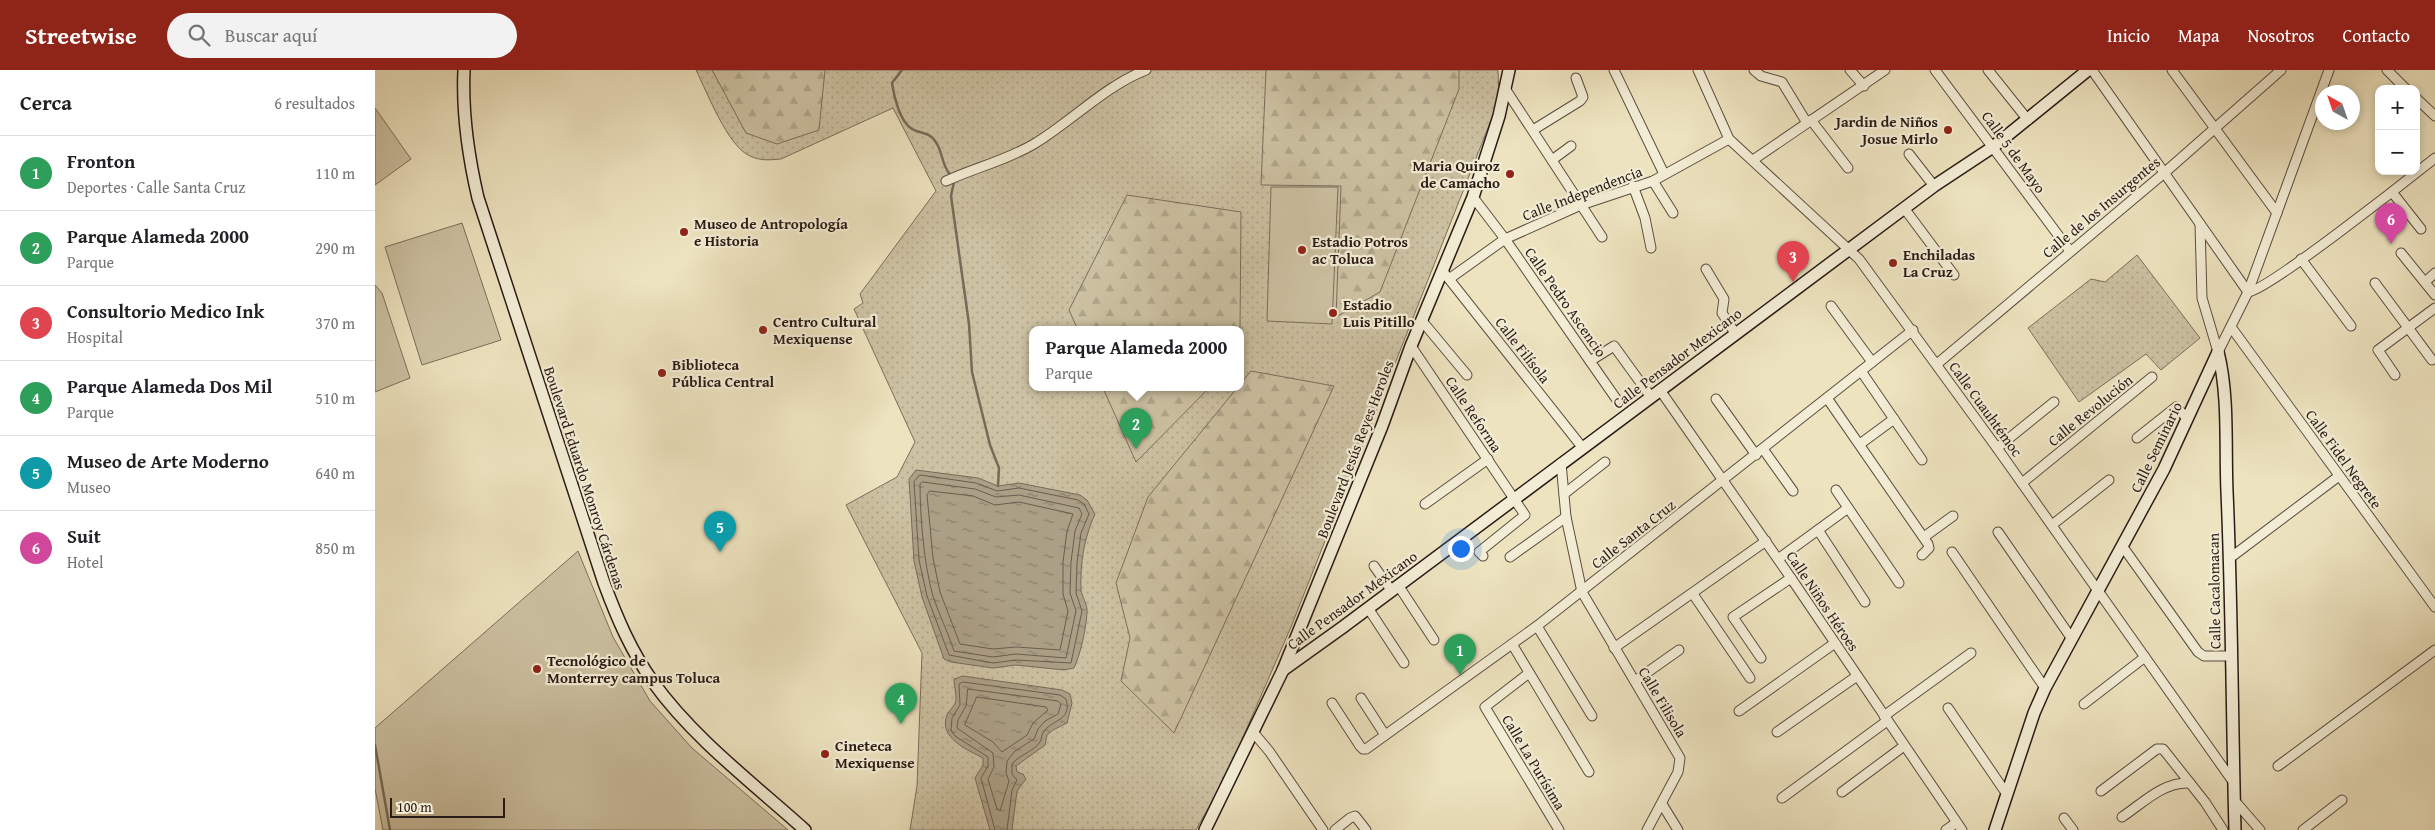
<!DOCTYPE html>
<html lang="es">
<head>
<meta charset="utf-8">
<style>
  :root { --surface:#fff; --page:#f2f2f2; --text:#202124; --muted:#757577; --line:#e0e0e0; --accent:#8f2418 }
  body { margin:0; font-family:"Gentium Book Plus",serif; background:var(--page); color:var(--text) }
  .controls { position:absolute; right:15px; top:15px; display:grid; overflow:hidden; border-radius:10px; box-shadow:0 2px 8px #0003 }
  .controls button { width:45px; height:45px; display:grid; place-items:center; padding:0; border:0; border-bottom:1px solid var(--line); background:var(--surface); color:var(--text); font:25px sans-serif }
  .compass { position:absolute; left:1940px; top:15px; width:45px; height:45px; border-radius:50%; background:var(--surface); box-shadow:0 2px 8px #0003; rotate:320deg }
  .scale { position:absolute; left:15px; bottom:12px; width:115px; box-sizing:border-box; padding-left:5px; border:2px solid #2a1b16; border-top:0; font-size:14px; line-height:18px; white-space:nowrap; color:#2a1b16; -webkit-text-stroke:4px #f3edd5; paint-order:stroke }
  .you { position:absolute; left:1085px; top:478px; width:18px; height:18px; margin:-12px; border:4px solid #fff; border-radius:50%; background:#1a73e8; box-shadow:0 0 0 8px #1a73e833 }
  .badge { display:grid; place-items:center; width:32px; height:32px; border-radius:50%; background:var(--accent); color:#fff; font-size:16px; font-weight:700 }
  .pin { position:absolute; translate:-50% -41px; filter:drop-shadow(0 1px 2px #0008) }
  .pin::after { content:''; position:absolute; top:26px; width:18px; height:15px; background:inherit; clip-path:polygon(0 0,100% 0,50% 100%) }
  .popup { position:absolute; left:654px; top:256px; width:215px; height:65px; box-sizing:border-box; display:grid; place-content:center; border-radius:10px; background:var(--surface); filter:drop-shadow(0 1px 4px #0005); font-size:16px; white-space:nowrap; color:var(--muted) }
  .popup b { font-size:19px; color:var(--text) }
  .popup::after { content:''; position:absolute; left:50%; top:100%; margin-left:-10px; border:10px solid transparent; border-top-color:var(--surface) }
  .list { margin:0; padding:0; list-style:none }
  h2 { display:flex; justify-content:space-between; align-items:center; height:65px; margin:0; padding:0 20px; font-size:21px }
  h2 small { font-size:16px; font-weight:400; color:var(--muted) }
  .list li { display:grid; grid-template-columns:32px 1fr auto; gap:15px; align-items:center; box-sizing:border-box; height:75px; padding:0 20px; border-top:1px solid var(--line) }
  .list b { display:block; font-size:19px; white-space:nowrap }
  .list p { margin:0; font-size:16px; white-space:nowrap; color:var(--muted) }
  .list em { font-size:16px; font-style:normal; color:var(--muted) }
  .icon { flex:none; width:28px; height:28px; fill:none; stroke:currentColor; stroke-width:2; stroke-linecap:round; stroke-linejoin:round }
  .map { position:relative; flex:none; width:2060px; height:760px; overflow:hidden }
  header { display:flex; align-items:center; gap:30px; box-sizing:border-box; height:70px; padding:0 25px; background:var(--accent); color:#fff }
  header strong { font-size:24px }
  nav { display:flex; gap:28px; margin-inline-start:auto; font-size:18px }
  .search { width:350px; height:45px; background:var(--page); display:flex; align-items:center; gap:12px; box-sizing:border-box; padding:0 18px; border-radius:28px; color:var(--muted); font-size:19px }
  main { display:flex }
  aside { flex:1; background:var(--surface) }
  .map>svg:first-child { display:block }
</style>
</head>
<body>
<header>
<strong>Streetwise</strong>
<div class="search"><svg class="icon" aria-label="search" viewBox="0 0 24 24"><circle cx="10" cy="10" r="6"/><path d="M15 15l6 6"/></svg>Buscar aquí</div>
<nav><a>Inicio</a><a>Mapa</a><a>Nosotros</a><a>Contacto</a></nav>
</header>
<main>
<aside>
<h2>Cerca<small>6 resultados</small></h2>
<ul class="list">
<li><span class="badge" style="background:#2e9e5b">1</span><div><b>Fronton</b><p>Deportes · Calle Santa Cruz</p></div><em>110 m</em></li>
<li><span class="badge" style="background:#2e9e5b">2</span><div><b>Parque Alameda 2000</b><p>Parque</p></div><em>290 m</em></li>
<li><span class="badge" style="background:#e0444e">3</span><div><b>Consultorio Medico Ink</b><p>Hospital</p></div><em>370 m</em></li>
<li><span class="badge" style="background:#2e9e5b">4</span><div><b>Parque Alameda Dos Mil</b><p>Parque</p></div><em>510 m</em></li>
<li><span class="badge" style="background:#0f9aa8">5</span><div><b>Museo de Arte Moderno</b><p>Museo</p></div><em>640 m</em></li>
<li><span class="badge" style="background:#d1479c">6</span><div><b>Suit</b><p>Hotel</p></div><em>850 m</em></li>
</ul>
</aside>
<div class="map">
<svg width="2060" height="760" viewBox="0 0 2060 760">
  <defs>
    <pattern id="grass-dots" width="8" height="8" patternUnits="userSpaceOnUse" patternTransform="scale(1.25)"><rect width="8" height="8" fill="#ccc1a2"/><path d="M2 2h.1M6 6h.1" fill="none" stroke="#afa58b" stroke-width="1.8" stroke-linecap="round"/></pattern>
    <pattern id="forest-firs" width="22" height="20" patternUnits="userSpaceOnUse" patternTransform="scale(1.25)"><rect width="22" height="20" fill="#ccc1a2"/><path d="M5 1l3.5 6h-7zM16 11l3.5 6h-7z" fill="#afa58b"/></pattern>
    <pattern id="water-ripples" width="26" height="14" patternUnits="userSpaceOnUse" patternTransform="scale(1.25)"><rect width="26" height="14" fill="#ab9f86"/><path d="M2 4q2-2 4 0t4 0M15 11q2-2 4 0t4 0" fill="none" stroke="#8b816d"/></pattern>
  </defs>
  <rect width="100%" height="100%" fill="#ede3bf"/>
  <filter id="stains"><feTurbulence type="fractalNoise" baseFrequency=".004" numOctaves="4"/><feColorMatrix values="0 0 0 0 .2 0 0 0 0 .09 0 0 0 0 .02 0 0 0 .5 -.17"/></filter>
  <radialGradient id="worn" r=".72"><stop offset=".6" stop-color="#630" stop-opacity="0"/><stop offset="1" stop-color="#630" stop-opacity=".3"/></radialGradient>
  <!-- grass -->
  <g fill="url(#grass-dots)" stroke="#7b6e5c" fill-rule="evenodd">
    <path d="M321,0H1123L1124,30L916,557L851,706L821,760H535L542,716L547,583L471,435L522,407L540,372L479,239L488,233L485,224L561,121L518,38L406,89C395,90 385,91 375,86C353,77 332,22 321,0ZM657,260H865V318H657Z"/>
    <polygon points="1762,185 1825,268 1786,300 1771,284 1704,332 1653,258 1716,209 1730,212"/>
  </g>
  <!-- forest -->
  <g fill="url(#forest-firs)" stroke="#7b6e5c">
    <polygon points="337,0 450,0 444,60 402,74 371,63"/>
    <polygon points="891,0 1084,0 1084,19 1005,222 961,247 966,116 886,115"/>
    <polygon points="752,125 866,142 865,261 703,260 694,240"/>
    <polygon points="876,301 959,316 799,663 746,611 755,568 741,513 773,427 862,318 865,318 865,314"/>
    <polygon points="728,318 834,318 761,392"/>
  </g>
  <!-- garden -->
  <g fill="#ccc1a2" stroke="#7b6e5c">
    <polygon points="0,38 36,89 0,115"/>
    <polygon points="896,117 963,117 957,254 892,251"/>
    <polygon points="87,153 126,270 47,295 10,177"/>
    <polygon points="0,215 7,223 35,308 0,322"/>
    <polygon points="203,481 238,567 275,631 317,678 413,760 8,760 0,719 0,658"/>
  </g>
  <!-- water -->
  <g fill="url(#water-ripples)" stroke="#776a59">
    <path d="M541,400L603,408L623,416L644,413L705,425L712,430L720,444C709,468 705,493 706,520C707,527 713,535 712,542C711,560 706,582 699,598L689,600L641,595L618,598L576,592L569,589L547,527L539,491L534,409Z"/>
    <path d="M588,606L687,620L695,624L697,633L692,653L678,660L672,665L670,675L641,696L642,702L648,704L651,709L642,721L637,760H615L600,708L608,695V688C593,680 563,668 572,645C575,639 581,636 581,628C581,622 579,615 579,609Z"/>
  </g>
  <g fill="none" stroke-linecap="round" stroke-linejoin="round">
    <!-- shore -->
    <g stroke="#6a5d4e" stroke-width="1">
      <polygon points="545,405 601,413 622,421 644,418 703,430 709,434 714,444 706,463 702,493 701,523 707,541 696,593 641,590 618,593 574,585 552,526 544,490 539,412"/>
      <path d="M548,412L600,419L621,427L644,425L704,438L707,444L700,461L696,492L695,523L701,541L691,588L641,584L618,587L579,581C573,562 564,545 558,526C549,495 545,446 545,414Z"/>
      <polygon points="555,421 598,426 620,435 644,432 698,444 692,461 688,492 688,524 693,541 685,580 641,577 618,579 585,574 565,522 558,488 552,425"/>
      <polygon points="593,619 683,631 686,634 683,644 670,651 663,659 659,669 640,681 632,691 631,703 634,711 625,741 622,739 613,709 619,697 618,683 582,658 583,650 591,636"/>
      <polygon points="602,627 671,637 673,640 658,653 652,665 627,682 618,672 590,655"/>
      <path d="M620,760L606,708L613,696V687L580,666L576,660L577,648L585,635L584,614L588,612L685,625L691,629C697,650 679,649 669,661C666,665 667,669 665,672C658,682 644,685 637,694V704L642,710L637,720L632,760"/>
    </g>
    <!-- stream -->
    <g stroke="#776a59" stroke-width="2.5">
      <path d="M527,0L517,13C519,27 525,52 537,59C546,64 554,62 560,71C568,81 566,93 574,103"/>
      <polyline points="579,112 576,126 594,254 597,302 615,375 624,398 623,416"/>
      <polyline points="0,675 15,760"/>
    </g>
    <defs>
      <g id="street">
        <polyline points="1239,0 1289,104"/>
        <polyline points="1323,0 1354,69 1484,189 1622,378 1859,713"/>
        <polyline points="1379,0 1386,6 1407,12 1432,53"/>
        <polyline points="1475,0 1489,16"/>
        <polyline points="1560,0 1695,181"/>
        <polyline points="1613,0 1653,50"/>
        <polyline points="1717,0 1873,222"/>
        <polyline points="1797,0 1902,143"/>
        <polyline points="2012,0 2031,19"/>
        <polyline points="1131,20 1227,167"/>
        <polyline points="2041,28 2060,46"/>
        <polyline points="1436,50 1473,98"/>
        <polyline points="1158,60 1205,31 1208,27 1201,8"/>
        <polyline points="1534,84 1559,116"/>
        <polyline points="1177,90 1196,76"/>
        <polyline points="1378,90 1510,0"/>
        <path d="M571,111C599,98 632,90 659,74C697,51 730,16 771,0"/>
        <polyline points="1278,111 1298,143"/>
        <polyline points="1258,116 1270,148 1276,178"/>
        <polyline points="2017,122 2046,159"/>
        <polyline points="1098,127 1130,169 1242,330"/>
        <polyline points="1529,138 1579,205"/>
        <polyline points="1825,154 1827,228 1843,282"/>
        <polyline points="2026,183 2060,225"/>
        <polyline points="1926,189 1976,256"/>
        <polyline points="1331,199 1349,229 1347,243 1360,263"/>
        <polyline points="1070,204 1207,377"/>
        <polyline points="1074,209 1130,169 1206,135 1278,111 1354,69"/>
        <polyline points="2050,212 2060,203"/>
        <polyline points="2000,213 2057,290"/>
        <path d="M1873,222C1892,221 2035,108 2060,88"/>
        <polyline points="1456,236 1497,292"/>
        <polyline points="1047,251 1092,305"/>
        <polyline points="1856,257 2060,537"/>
        <polyline points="1036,276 1150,445 1104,482 1108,486"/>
        <polyline points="1843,282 1873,222 1954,0"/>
        <polyline points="1215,291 1239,276 1276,327"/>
        <polyline points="1562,294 1788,104 1906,0"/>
        <polyline points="1486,301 1547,390"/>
        <polyline points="2020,305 2003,280 2060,238"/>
        <polyline points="1285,320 1416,508 1587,760"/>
        <polyline points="1452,328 1553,474 1554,478 1547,485"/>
        <polyline points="1341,329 1381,385"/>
        <polyline points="1762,368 1801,337 1812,348"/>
        <polyline points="1485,374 1519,349"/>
        <polyline points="1622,378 1679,332"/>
        <polyline points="1388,379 1418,421"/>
        <polyline points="1186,393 1191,447 1207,522 1305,688 1303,702 1272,760"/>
        <polyline points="1647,413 1777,307"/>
        <polyline points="1461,420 1524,513"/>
        <polyline points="1189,424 1230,392"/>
        <polyline points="1050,434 1113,389"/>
        <polyline points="1677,455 1734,410"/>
        <polyline points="1443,460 1490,532"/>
        <polyline points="1623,462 1697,569"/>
        <polyline points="1549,467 1578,446"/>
        <polyline points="1748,477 1823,582 1829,586 1855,586"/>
        <polyline points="1577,482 1670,618"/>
        <polyline points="1135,487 1191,447"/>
        <polyline points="1855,488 1964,406"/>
        <polyline points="1403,489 1473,438"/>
        <polyline points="999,496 1016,520"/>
        <polyline points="1023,515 1059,570"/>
        <polyline points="1318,524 1375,608"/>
        <polyline points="993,538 1029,593"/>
        <polyline points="1162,556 1217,646"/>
        <polyline points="1137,574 1214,702"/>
        <polyline points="1239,578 1391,471"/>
        <polyline points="1386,588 1358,547 1416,508"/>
        <polyline points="1154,603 1110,637 1184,760"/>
        <polyline points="1260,611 1304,580"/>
        <polyline points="986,628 1010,665"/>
        <polyline points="957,633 985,676 988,679 991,679 1162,556 1538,260"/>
        <polyline points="1709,634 1770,587"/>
        <polyline points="1573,638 1631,723"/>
        <polyline points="1364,641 1460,573"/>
        <polyline points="1509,646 1596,583"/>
        <polyline points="878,662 894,681 948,760"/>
        <polyline points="1402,662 1482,606"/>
        <polyline points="1903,696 2060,580"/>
        <polyline points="1726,721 1782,679 1788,679 1830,732 1848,760"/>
        <polyline points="1467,722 1529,676"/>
        <polyline points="1407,728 1512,651"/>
        <polyline points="1859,730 1885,760"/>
        <polyline points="1287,734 1303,760"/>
        <path d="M1747,747C1768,733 1789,711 1815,713"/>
        <polyline points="1689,748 1698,760"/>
        <polyline points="960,760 975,748 980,746 991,760"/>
        <polyline points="1571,760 1581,753"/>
        <polyline points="1928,760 1967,730"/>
      </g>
      <g id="secondary">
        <path d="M89,0C87,44 93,85 103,128L229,513C242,548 256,581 278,612C318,668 379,714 430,760"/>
        <path d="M1843,282C1854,326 1850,376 1852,422C1857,534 1857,647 1860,760"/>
        <polyline points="908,600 968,557 1559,116 1618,77 1713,0"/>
        <polyline points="830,760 908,600 1007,356 1036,276 1098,127 1124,46 1134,0"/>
        <polyline points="1620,760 1659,643 1670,618 1789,399 1843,282"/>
      </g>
    </defs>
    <!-- street casing -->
    <use href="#street" stroke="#5b4d40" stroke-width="11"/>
    <!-- secondary casing -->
    <use href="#secondary" stroke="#2a1b16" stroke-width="14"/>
    <!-- street -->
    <use href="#street" stroke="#f3edd5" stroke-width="9"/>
    <!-- secondary -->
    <use href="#secondary" stroke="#f3edd5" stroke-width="11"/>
  </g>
  <!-- markers -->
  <g fill="#8f2418" stroke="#f3edd5" stroke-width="2">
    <circle cx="1573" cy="60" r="5"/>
    <circle cx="1135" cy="104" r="5"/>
    <circle cx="309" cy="162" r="5"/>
    <circle cx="927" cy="180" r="5"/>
    <circle cx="1518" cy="193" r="5"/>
    <circle cx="958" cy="243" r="5"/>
    <circle cx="388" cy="260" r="5"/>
    <circle cx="287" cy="303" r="5"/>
    <circle cx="162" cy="599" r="5"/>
    <circle cx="450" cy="684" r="5"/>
  </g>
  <g text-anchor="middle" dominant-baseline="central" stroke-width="4.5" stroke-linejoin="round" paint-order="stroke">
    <!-- poi labels -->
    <g font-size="15" font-weight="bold" fill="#2a1b16" stroke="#f3edd5" text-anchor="start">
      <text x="1563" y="51" text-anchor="end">Jardin de Niños<tspan x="1563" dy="17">Josue Mirlo</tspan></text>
      <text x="1125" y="95" text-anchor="end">Maria Quiroz<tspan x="1125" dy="17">de Camacho</tspan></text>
      <text x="319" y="153">Museo de Antropología<tspan x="319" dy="17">e Historia</tspan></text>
      <text x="937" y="171">Estadio Potros<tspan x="937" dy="17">ac Toluca</tspan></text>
      <text x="1528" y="184">Enchiladas<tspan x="1528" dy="17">La Cruz</tspan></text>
      <text x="968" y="234">Estadio<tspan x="968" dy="17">Luis Pitillo</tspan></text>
      <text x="398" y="251">Centro Cultural<tspan x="398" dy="17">Mexiquense</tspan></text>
      <text x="297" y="294">Biblioteca<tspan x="297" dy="17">Pública Central</tspan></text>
      <text x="172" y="590">Tecnológico de<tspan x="172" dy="17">Monterrey campus Toluca</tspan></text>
      <text x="460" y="675">Cineteca<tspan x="460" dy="17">Mexiquense</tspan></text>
    </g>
    <!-- street labels -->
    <g font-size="15" fill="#2a1b16" stroke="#f3edd5">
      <text transform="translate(1639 82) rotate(54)">Calle 5 de Mayo</text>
      <text transform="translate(1207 123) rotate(-21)">Calle Independencia</text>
      <text transform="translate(1726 137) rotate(-40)">Calle de los Insurgentes</text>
      <text transform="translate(1191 232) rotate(55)">Calle Pedro Ascencio</text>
      <text transform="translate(1148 280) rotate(52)">Calle Filísola</text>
      <text transform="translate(1302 288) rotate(-37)">Calle Pensador Mexicano</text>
      <text transform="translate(1611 339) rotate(54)">Calle Cuauhtémoc</text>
      <text transform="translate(1715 340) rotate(-39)">Calle Revolución</text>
      <text transform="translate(1099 344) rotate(56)">Calle Reforma</text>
      <text transform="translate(1781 377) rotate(-64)">Calle Seminario</text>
      <text transform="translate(980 379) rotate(-69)">Boulevard Jesús Reyes Heroles</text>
      <text transform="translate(1969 389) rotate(54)">Calle Fidel Negrete</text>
      <text transform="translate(210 408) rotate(72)">Boulevard Eduardo Monroy Cárdenas</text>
      <text transform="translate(1258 464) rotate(-38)">Calle Santa Cruz</text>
      <text transform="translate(1839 521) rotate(-91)">Calle Cacalomacan</text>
      <text transform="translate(977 530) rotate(-36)">Calle Pensador Mexicano</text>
      <text transform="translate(1448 531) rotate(56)">Calle Niños Héroes</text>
      <text transform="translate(1288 632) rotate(59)">Calle Filisola</text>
      <text transform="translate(1159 692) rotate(59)">Calle La Purísima</text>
    </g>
  </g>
  <rect width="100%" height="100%" filter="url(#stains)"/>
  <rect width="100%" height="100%" fill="url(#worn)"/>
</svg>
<div class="controls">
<button>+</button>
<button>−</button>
</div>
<svg class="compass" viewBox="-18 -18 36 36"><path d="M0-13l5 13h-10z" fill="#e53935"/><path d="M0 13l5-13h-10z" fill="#757577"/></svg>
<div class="scale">100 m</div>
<div class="you"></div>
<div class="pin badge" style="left:1085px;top:605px;background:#2e9e5b">1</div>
<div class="pin badge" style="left:761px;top:379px;background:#2e9e5b">2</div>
<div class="popup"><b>Parque Alameda 2000</b>Parque</div>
<div class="pin badge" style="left:1418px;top:212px;background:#e0444e">3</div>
<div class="pin badge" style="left:526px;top:654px;background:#2e9e5b">4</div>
<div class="pin badge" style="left:345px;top:482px;background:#0f9aa8">5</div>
<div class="pin badge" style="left:2016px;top:174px;background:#d1479c">6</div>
</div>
</main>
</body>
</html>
